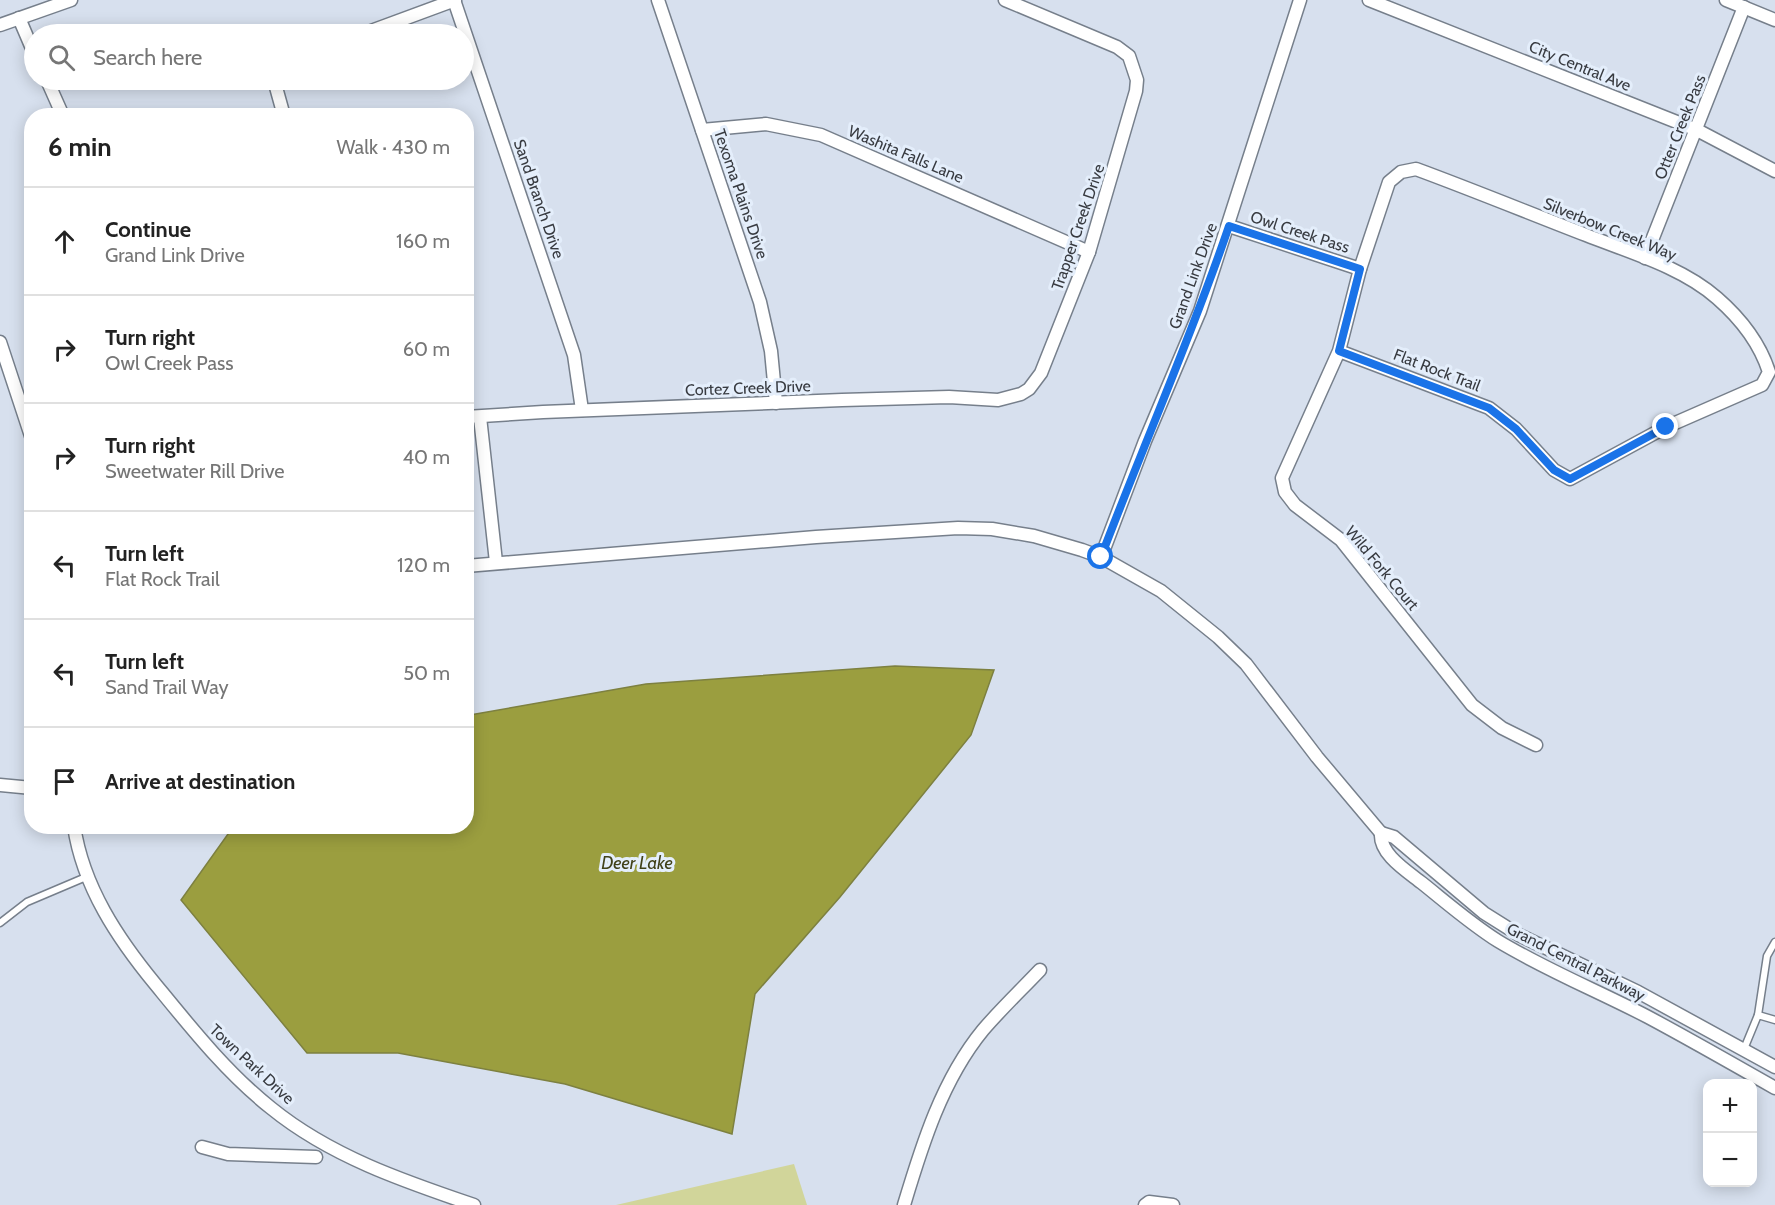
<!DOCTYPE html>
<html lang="en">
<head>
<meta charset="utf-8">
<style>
  :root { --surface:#fff; --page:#f2f2f2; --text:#222; --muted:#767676; --line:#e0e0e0 }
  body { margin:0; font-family:Cabin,sans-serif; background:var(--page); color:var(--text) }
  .controls { position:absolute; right:18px; bottom:18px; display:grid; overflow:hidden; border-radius:12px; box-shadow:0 3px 15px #0003 }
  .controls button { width:54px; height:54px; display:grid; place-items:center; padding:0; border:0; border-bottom:2px solid var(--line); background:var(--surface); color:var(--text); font:30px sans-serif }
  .stop { position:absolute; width:18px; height:18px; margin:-14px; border:4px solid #1a73e8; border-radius:50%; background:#fff }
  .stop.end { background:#1a73e8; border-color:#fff; box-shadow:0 2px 6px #0008 }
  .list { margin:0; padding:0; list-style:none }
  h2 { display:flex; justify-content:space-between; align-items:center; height:78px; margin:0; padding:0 24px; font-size:26px }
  h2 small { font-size:20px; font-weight:400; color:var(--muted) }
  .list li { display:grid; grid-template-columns:39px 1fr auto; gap:18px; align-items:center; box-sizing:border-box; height:108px; padding:0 24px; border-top:2px solid var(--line) }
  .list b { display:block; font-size:22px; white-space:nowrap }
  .list p { margin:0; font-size:20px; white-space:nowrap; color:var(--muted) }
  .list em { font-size:20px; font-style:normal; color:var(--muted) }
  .icon { flex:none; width:33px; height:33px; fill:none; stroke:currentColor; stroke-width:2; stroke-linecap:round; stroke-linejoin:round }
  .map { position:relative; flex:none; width:1775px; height:1205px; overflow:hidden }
  .search { position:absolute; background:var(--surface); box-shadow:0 3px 15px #0003; left:24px; top:24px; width:450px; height:66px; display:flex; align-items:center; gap:15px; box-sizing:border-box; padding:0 21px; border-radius:33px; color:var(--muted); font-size:22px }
  .panel { position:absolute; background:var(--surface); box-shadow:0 3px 15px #0003; left:24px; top:108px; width:450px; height:726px; border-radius:24px }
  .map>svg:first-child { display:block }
</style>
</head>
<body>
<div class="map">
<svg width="1775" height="1205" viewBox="0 0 1775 1205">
  <rect width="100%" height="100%" fill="#d7e0ee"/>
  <!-- green -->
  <polygon fill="#d1d59a" points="794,1164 807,1205 616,1205"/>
  <!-- water -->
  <polygon fill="#9b9e3f" stroke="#7d8040" stroke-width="1.5" points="895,666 994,670 971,735 840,897 755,994 732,1134 565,1084 398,1053 307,1053 181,900 233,827 466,826 466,717 470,715 646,684"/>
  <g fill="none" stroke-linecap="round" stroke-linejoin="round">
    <defs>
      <g id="lane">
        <polyline points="0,923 27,902 86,877"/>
        <polyline points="1758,1015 1767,956 1775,942"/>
        <polyline points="1744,1049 1758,1015 1775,1020"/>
      </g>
      <g id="street">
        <polyline points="454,0 574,355 582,410"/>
        <polyline points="658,0 760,302 771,351 776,403"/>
        <polyline points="1369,0 1697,130 1775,171"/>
        <polyline points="1726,0 1775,20"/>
        <polyline points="19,18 34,53"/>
        <polyline points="0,25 71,0"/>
        <polyline points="363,34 455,0"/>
        <polyline points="47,80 63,116"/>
        <polyline points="274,80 284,116"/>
        <polyline points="702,130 766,124 821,135 1089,252"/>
        <polyline points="1229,226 1360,269"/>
        <polyline points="1645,258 1744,7"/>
        <polyline points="0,342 32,439"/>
        <path d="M1339,351L1489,408L1516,429L1554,470L1570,479L1666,427L1762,385L1769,372C1760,344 1740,318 1717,298C1682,267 1629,252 1586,235C1529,213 1473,190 1416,169L1401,172L1389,182L1360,269L1339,351L1282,478L1285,492L1295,505L1341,540L1472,705L1502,728L1536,745"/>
        <polyline points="466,417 543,412 842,400 949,397 998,400 1021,394 1029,389 1041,373 1089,252 1136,91 1137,80 1129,56 1117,47 1005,0"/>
        <polyline points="480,417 496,562"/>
        <polyline points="1101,557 1145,441 1200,311 1300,0"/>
        <polyline points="466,566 816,537 958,528 992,529 1034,536 1082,550 1101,557 1161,591 1218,637 1246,664 1317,757 1381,833"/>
        <polyline points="0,785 32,788"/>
        <path d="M74,826C83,887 118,939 156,985C192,1029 227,1073 271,1108C330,1156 403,1181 474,1205"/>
        <path d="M1381,833C1379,854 1407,871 1422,883C1447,903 1471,924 1498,941C1546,970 1598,991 1648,1017C1691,1040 1733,1064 1775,1088"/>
        <polyline points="1381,833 1394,837 1484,913 1519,935 1638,992 1775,1067"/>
        <polyline points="202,1147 228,1154 316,1157"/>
        <path d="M904,1205C922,1145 942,1080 983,1030C1001,1009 1021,990 1040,970"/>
        <polyline points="1145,1205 1149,1202 1173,1205"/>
      </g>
    </defs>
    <!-- lane casing -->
    <use href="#lane" stroke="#767f8b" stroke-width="9"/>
    <!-- street casing -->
    <use href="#street" stroke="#767f8b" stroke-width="15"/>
    <!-- lane -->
    <use href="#lane" stroke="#fff" stroke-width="6"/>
    <!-- street -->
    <use href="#street" stroke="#fff" stroke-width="12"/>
  </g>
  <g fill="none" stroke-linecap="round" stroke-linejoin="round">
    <!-- route -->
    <path stroke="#1a73e8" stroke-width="8" d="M1101,557C1143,446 1191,338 1229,226L1360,269L1339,351L1489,408L1516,429L1554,470L1570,479L1666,427"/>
  </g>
  <g text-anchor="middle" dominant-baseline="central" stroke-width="6" stroke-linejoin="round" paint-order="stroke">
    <!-- street labels -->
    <g font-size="16" fill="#383b41" stroke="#e4eefb">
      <text transform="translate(1580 66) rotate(22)">City Central Ave</text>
      <text transform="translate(1680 127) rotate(-68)">Otter Creek Pass</text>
      <text transform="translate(906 154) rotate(23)">Washita Falls Lane</text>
      <text transform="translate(741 194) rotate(71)">Texoma Plains Drive</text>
      <text transform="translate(539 199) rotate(71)">Sand Branch Drive</text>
      <text transform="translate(1078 227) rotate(-71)">Trapper Creek Drive</text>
      <text transform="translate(1610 229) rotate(22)">Silverbow Creek Way</text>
      <text transform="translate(1300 232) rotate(18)">Owl Creek Pass</text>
      <text transform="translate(1193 276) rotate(-70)">Grand Link Drive</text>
      <text transform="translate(1437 370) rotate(21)">Flat Rock Trail</text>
      <text transform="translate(748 388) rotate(-2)">Cortez Creek Drive</text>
      <text transform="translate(1382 568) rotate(50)">Wild Fork Court</text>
      <text transform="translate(1576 962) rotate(27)">Grand Central Parkway</text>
      <text transform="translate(252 1064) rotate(43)">Town Park Drive</text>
    </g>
    <!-- water labels -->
    <g font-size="18" font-style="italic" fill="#404119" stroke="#e4eefb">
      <text x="637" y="863">Deer Lake</text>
    </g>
  </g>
</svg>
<div class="controls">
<button>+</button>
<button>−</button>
</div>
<div class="stop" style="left:1101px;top:557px"></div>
<div class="stop end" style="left:1666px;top:427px"></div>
<div class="search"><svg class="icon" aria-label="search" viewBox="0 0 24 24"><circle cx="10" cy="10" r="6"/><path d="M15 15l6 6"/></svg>Search here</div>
<section class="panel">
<h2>6 min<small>Walk · 430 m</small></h2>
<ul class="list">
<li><svg class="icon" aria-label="ahead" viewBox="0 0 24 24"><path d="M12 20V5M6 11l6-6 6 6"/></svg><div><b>Continue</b><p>Grand Link Drive</p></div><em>160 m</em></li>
<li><svg class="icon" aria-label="right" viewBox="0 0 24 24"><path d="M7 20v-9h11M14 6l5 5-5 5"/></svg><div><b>Turn right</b><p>Owl Creek Pass</p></div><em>60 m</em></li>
<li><svg class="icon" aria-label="right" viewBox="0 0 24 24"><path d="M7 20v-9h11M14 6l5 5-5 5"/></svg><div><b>Turn right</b><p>Sweetwater Rill Drive</p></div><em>40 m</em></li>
<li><svg class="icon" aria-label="left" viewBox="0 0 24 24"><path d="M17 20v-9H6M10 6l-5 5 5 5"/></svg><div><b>Turn left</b><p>Flat Rock Trail</p></div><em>120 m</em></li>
<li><svg class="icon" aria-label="left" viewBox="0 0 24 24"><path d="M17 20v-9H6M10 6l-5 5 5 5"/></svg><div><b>Turn left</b><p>Sand Trail Way</p></div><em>50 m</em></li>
<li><svg class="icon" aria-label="arrive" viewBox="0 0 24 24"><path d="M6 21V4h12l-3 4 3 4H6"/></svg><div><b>Arrive at destination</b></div></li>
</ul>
</section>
</div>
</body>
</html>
